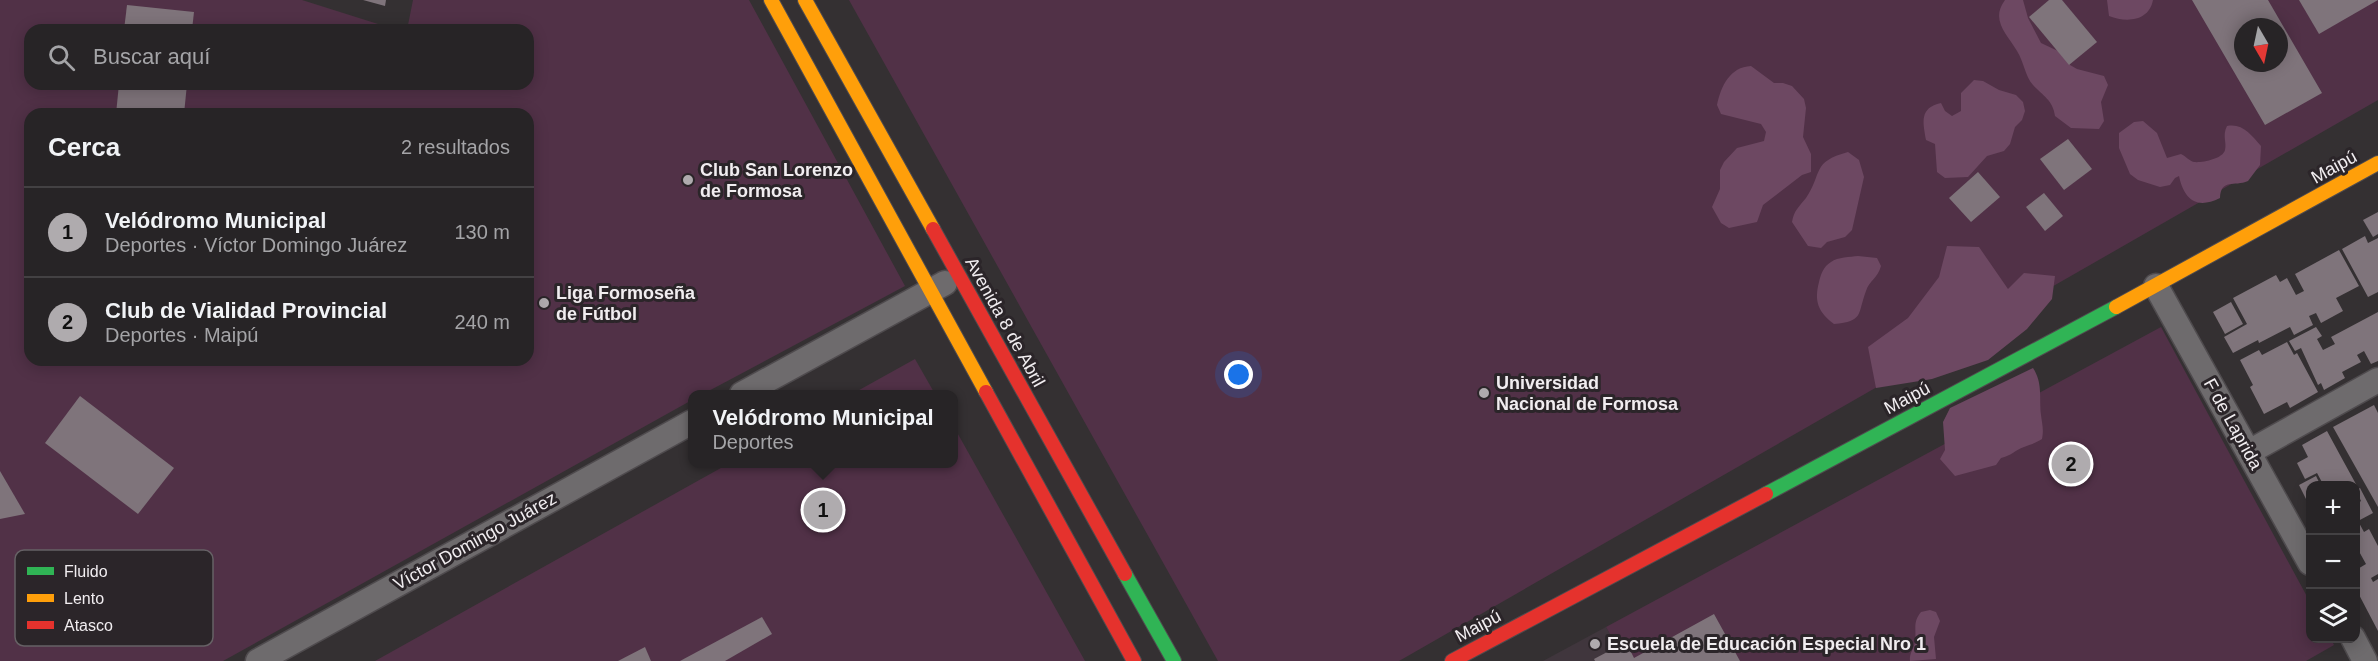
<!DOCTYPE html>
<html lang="es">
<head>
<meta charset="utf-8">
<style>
  :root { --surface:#272426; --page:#333032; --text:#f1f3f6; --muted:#a4a4a7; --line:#434143; --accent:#afabae }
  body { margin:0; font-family:Arial,sans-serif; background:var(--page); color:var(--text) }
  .controls { position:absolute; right:18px; bottom:18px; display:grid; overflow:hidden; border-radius:12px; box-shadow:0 3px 15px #0003 }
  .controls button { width:54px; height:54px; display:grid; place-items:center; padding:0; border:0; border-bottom:2px solid var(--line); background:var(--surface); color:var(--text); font:30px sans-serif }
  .compass { position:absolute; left:2234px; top:18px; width:54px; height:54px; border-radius:50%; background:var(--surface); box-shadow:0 3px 15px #0003; rotate:171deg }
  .you { position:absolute; left:1239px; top:375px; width:21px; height:21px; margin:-15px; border:4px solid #fff; border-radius:50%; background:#1a73e8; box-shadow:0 0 0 9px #1a73e833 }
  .badge { display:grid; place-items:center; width:39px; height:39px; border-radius:50%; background:var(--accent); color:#111; font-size:20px; font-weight:700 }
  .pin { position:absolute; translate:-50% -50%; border:3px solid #fff; box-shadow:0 2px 6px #0006 }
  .popup { position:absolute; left:688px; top:390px; width:270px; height:78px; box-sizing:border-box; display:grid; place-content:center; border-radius:12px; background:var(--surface); filter:drop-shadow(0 2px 4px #0005); font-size:20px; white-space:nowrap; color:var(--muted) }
  .popup b { font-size:22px; color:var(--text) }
  .popup::after { content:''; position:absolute; left:50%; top:100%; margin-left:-12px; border:12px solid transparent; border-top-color:var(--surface) }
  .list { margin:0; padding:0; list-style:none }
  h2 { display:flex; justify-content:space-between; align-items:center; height:78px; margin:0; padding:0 24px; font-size:26px }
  h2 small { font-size:20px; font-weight:400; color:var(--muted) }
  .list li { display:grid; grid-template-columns:39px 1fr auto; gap:18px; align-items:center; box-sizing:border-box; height:90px; padding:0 24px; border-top:2px solid var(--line) }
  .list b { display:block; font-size:22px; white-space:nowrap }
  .list p { margin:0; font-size:20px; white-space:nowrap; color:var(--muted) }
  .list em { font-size:20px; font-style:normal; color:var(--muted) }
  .icon { flex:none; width:33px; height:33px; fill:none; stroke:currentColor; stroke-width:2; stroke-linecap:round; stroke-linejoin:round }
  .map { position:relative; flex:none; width:2378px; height:661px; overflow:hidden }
  .search { position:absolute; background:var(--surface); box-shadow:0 3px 15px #0003; left:24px; top:24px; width:510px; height:66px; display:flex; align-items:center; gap:15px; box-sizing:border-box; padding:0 21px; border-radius:18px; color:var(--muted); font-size:22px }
  .panel { position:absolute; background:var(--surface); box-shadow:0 3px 15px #0003; left:24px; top:108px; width:510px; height:258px; border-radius:18px }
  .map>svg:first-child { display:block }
</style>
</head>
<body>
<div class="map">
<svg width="2378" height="661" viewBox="0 0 2378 661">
  <rect width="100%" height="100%" fill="#343032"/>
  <!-- built -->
  <polygon fill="#40363d" points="1606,627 1625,661 1543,661"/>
  <!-- green -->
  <g fill="#513147" fill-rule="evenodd">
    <path d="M0,0H302L397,30H30V84H528V30H407L413,0H749L905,286L703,394H692V400L223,661H0ZM30,114H528V360H30Z"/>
    <path d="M849,0H2378V100L1399,661H1218ZM2243,27H2279V63H2243Z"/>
    <polygon points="2161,327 2310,602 2310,638 2331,639 2334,645 2306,661 1625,661 1606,627"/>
    <polygon points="915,359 935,394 852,394"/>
    <polygon points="954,427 1085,661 375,661 728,464 954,464"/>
  </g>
  <!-- forest -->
  <g fill="#6d4862">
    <path d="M2005,0H2023L2028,18L2041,43L2058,51L2070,65L2077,69L2104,76L2108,85L2101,102L2104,121L2099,129L2071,128L2055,116C2053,100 2043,96 2033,85C2025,76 2024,62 2017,51C2007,34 1990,20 2005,0Z"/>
    <path d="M2107,0H2153C2149,21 2127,23 2109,16Z"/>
    <path d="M1751,66L1774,83H1783L1792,86L1804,99L1806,108L1803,137L1811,154V172L1802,175L1763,205L1757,222L1729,228L1721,223L1712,207L1720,189V170L1724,162L1737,148L1764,141L1766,132L1761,124L1721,114L1717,105C1721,86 1730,67 1751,66Z"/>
    <path d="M1974,80L1983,81L1999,90L2016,95L2023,102L2025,111L2022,120L2015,127L2010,144L2004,151L1987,156L1968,177L1945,178L1937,172L1935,144L1926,140C1923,122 1919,108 1941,103L1945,111L1952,116L1961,111V93Z"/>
    <path d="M2143,121L2157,133L2167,158L2181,154C2186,156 2189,161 2194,162C2201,163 2223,159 2225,150C2227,142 2222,136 2227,126C2243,123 2251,135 2261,146L2260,165L2248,181C2234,187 2221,178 2220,198C2196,210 2184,199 2179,176L2175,178L2170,185L2160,187L2138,180L2130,174L2119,148V133L2134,122Z"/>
    <path d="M1848,152L1859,160L1864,177L1852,230L1845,237L1827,242L1821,248L1808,246L1792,222C1794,210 1799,207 1806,198C1823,173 1811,162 1848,152Z"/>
    <polygon points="1947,246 1979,247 2008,289 2024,273 2055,276 2052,299 2027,329 1988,360 1932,379 1876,388 1868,347 1908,318 1939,277"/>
    <path d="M1858,256L1877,258L1881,266C1878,278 1869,281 1866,291C1857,315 1864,321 1834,324C1818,312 1814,301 1819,282C1821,274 1823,267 1831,262C1838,257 1850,257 1858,256Z"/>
    <path d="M2033,368C2043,383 2039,398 2041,415C2042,424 2044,429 2042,439C2036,443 2031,444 2024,447C2015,450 2011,456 2001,458L1996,465L1955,476L1940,459L1945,450L1943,422L1950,408Z"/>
    <path d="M1930,610L1936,612L1940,621L1934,637L1936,659L1910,661C1909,653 1914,649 1915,642C1917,629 1912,623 1921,612Z"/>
  </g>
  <!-- building -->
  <g fill="#7f747b" fill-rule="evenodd">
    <polygon points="363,0 386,0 385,6"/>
    <polygon points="2049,0 2062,0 2097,42 2069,65 2029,17"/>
    <path d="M2192,0H2268L2322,93L2265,125ZM2243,27H2279V63H2243Z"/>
    <polygon points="2299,0 2378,0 2319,34"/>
    <polygon points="127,5 194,12 192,30 124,30"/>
    <polygon points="119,84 187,84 184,114 116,114"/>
    <polygon points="2068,139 2092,169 2064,190 2040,159"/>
    <polygon points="1978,172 2000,197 1971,222 1949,198"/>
    <polygon points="2044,193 2063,216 2045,231 2026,207"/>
    <polygon points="2378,212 2378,234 2373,237 2363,220"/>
    <polygon points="2365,236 2368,243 2378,238 2378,292 2368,297 2342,249"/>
    <polygon points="2339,250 2359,286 2336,298 2343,311 2321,323 2316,313 2309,316 2313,325 2294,335 2290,327 2259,343 2258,340 2233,353 2224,337 2247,324 2233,298 2276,275 2280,282 2287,278 2296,295 2304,291 2295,274"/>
    <polygon points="2231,302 2243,324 2225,334 2213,312"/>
    <polygon points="2378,312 2378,361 2371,364 2364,351 2357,355 2361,362 2342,372 2345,378 2324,390 2321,383 2318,385 2301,348 2295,351 2289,341 2316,327 2322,336 2317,339 2323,350 2335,344 2331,337"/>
    <polygon points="2287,342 2294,355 2297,353 2318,392 2290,408 2287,402 2264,414 2250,387 2253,385 2240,360 2259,350 2262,355"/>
    <polygon points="80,396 174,468 138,514 45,443"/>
    <polygon points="2374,405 2378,413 2378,507 2333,427"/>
    <polygon points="2327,431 2340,455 2357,486 2324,486 2317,473 2305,479 2297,463 2308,457 2302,445"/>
    <polygon points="0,471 25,514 0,519"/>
    <polygon points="2316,476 2321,486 2310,486 2310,507 2299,485"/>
    <polygon points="2360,488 2373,513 2358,521 2364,532 2369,529 2378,546 2378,574 2371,578 2373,582 2378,579 2378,631 2356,589 2356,570 2366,564 2356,546 2356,501 2357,504 2361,501 2356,490"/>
    <polygon points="1714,614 1740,661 1595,661 1594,659 1626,642 1634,658"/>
    <polygon points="762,617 772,634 725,661 680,661"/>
    <polygon points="645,647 651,661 618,661"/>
  </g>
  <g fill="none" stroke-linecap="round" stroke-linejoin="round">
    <defs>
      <g id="street">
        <polyline points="2156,286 2310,563"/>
        <polyline points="742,394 945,283"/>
        <polyline points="2249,452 2378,380"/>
        <polyline points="2353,638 2365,661"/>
        <polyline points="258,661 692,422"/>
      </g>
      <g id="fast">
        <polyline points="1766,494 2116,307"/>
        <polyline points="1125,574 1174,661"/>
      </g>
      <g id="slow">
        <polyline points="771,0 986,392"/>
        <polyline points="805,0 933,229"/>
        <polyline points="2116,307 2378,163"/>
      </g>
      <g id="jam">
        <polyline points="933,229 1125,574"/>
        <polyline points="986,392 1134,661"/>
        <polyline points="1452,661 1766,494"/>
      </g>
    </defs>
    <!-- street casing -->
    <use href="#street" stroke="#4f4b4e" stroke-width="27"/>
    <!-- fast casing -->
    <use href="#fast" stroke="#4f4b4e" stroke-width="16"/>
    <!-- slow casing -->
    <use href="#slow" stroke="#4f4b4e" stroke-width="16"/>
    <!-- jam casing -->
    <use href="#jam" stroke="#4f4b4e" stroke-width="16"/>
    <!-- street -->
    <use href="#street" stroke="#6e6b6d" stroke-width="24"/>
    <!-- fast -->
    <use href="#fast" stroke="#30b455" stroke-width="14"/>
    <!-- slow -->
    <use href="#slow" stroke="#ff9f0a" stroke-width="14"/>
    <!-- jam -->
    <use href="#jam" stroke="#e5322d" stroke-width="14"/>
  </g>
  <!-- markers -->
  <g fill="#afabae" stroke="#2b2529" stroke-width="2">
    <circle cx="688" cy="180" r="6"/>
    <circle cx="544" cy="303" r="6"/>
    <circle cx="1484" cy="393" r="6"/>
    <circle cx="1595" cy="644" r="6"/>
  </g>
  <g text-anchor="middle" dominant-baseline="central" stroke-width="6" stroke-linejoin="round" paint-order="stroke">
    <!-- street labels -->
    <g font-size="18" fill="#f1edf0" stroke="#2b2529">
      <text transform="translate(2334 167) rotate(-29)">Maipú</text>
      <text transform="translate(1005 322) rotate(61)">Avenida 8 de Abril</text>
      <text transform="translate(1907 398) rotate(-28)">Maipú</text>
      <text transform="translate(2233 424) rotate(61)">F de Laprida</text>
      <text transform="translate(475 541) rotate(-29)">Víctor Domingo Juárez</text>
      <text transform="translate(1478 626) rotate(-28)">Maipú</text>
    </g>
    <!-- poi labels -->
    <g font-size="18" font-weight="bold" fill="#f1edf0" stroke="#2b2529" text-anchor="start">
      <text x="700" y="170">Club San Lorenzo<tspan x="700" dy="21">de Formosa</tspan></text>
      <text x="556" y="293">Liga Formoseña<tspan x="556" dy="21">de Fútbol</tspan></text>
      <text x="1496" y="383">Universidad<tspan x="1496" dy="21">Nacional de Formosa</tspan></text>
      <text x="1607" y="644">Escuela de Educación Especial Nro 1</text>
    </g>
  </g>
  <!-- legend -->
  <rect x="15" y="550" width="198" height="96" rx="9" fill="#2b2529" stroke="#666165" stroke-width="1.5"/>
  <rect x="27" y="567" width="27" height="8" fill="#30b455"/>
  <rect x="27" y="594" width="27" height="8" fill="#ff9f0a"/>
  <rect x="27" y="621" width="27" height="8" fill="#e5322d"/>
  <g font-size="16" fill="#f1edf0">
    <text x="64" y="577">Fluido</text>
    <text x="64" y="604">Lento</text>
    <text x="64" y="631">Atasco</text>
  </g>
</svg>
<div class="controls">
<button>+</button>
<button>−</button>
<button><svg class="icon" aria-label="layers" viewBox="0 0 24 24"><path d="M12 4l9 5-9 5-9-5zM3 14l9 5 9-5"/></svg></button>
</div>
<svg class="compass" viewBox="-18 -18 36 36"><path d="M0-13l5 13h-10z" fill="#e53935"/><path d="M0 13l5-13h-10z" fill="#a4a4a7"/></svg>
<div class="you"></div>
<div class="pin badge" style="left:823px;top:510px">1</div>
<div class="popup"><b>Velódromo Municipal</b>Deportes</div>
<div class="pin badge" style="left:2071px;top:464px">2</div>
<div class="search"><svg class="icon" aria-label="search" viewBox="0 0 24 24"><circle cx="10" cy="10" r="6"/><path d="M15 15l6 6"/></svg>Buscar aquí</div>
<section class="panel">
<h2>Cerca<small>2 resultados</small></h2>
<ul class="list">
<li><span class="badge">1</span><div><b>Velódromo Municipal</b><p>Deportes · Víctor Domingo Juárez</p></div><em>130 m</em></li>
<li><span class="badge">2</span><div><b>Club de Vialidad Provincial</b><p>Deportes · Maipú</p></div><em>240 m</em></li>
</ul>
</section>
</div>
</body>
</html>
